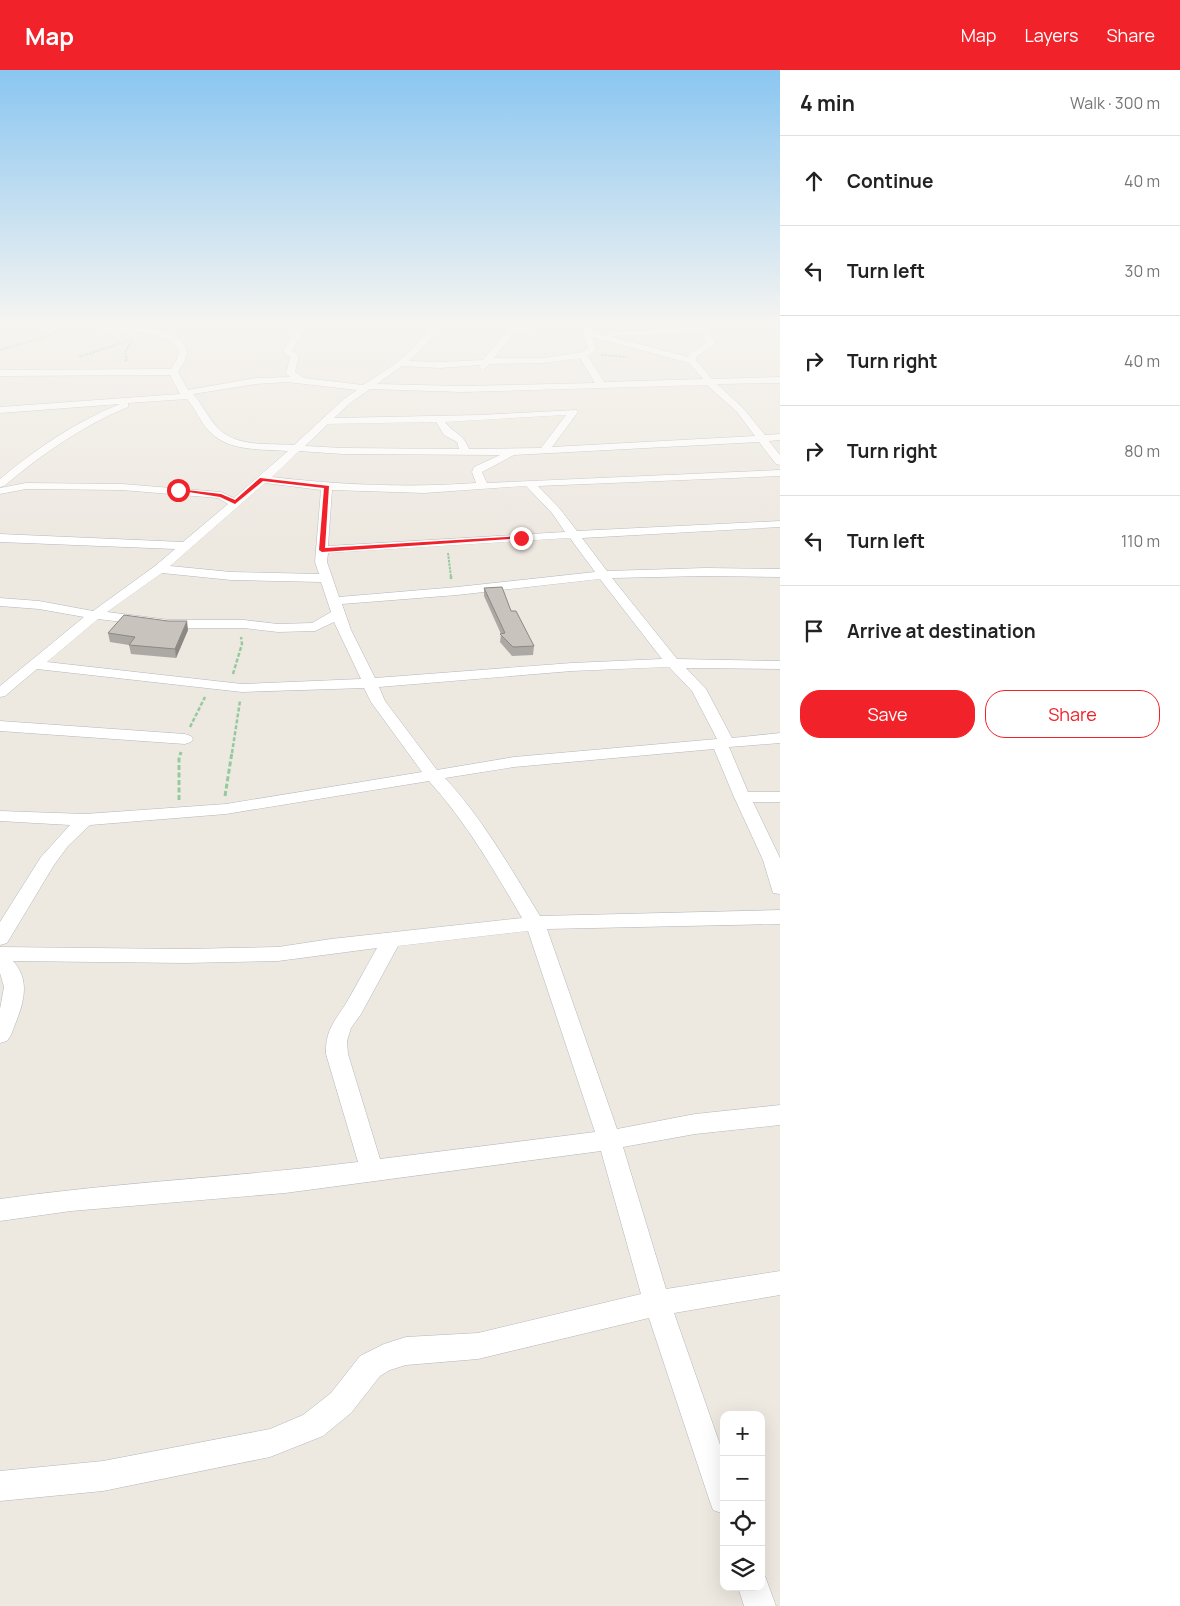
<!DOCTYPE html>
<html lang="en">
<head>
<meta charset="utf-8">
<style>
  :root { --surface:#fff; --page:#f2f2f2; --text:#222; --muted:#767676; --line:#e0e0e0; --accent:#f12229 }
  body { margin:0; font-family:Manrope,sans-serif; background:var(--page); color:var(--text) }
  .controls { position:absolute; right:15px; bottom:15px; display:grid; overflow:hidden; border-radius:10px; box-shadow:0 5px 20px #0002 }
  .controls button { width:45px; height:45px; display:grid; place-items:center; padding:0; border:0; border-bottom:1px solid var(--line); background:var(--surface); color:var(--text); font:25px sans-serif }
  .stop { position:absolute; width:15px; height:15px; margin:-11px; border:4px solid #f12229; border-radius:50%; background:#fff }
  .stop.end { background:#f12229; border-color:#fff; box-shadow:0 1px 5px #0008 }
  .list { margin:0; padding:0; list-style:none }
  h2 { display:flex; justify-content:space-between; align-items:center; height:65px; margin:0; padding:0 20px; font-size:21px }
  h2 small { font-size:16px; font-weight:400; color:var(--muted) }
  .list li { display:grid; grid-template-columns:32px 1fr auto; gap:15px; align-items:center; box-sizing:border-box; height:90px; padding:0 20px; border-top:1px solid var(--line) }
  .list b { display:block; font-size:19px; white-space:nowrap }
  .list em { font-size:16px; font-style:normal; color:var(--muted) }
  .actions { display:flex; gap:10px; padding:15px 20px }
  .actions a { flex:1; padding:11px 0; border:1px solid var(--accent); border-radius:20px; text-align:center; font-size:18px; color:var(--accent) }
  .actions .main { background:var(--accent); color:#fff }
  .icon { flex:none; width:28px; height:28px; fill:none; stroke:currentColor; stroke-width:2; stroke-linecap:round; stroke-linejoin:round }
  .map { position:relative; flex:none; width:780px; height:1536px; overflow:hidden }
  header { display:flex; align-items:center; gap:30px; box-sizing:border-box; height:70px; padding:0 25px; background:var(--accent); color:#fff }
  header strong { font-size:24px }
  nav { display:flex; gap:28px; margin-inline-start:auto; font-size:18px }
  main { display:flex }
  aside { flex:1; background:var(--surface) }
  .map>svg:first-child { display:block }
</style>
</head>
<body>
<header>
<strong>Map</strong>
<nav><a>Map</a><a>Layers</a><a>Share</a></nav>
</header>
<main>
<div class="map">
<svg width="780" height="1536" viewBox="0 0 780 1536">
  <rect width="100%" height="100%" fill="#ede8e0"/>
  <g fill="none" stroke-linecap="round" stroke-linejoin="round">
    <defs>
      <g id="minor">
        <path d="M89,257L150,259L149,257C161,257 187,269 187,283C187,289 181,297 178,302L188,320L256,308L290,307L286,303L290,287L283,281L298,257H306L292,280L299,286L295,302L304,308L363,315C388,299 415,283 429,257H437L429,272L409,291L440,292L483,290L510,257H518L517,258L542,257L513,264L494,288H543L583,282L588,278L581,257H589L590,261L688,287L689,284L707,272L700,263L610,266L606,264L610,262L704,257L716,273L696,287V290L712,309L780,307V313L717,314L743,338L765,365L780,364V370L769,371L780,385V395L776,394L759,372L514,385L482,402L487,413L780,400V406L538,416L560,439L577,461L780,451V457L582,468L607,501L705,498L780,499V507L705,506L612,508L677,589L780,591V599L686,598L706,619L732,668L780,663V673L729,677L748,722H780V732H753L780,788V824L773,823L763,790L734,727L714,679L514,697L445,708C483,749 511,799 540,846L780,840V854L547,859L617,1059L695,1044L780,1035V1055L695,1064L623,1077L666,1219L780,1201V1225L674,1243L724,1386V1444L713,1440L709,1429L649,1248L478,1289L406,1295L390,1300L380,1306L351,1343L323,1366L270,1387L103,1421L0,1431V1401L103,1391L270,1359L303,1345L331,1323L360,1286L384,1274L406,1267L478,1263L641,1224L601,1081L285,1123L71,1141L0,1151V1129C119,1112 239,1107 358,1092L326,984C325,959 336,950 348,930C358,913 367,895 377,878L278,891L185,893L13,891C34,914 20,941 11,965L7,971L0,973V939L4,917L0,903V877L185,879L278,877L331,869L522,848C494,800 466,752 429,711L226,744L90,755L68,776L54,795L7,873L0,875V852L41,787L70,755L0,751V741L85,744L226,734L422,702L371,632L364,618L242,622L37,599L5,626L0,627V616L84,547L39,539L0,536V528L39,531L93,541L155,496L175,479L0,472V464L183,472L228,434L218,428L122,420L26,419L0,424V418L26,413L122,414L221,422L234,428L288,381C262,379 228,382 209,361C200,352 196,339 187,329L128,333V337C82,356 42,384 4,416L0,417V409C37,378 75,352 120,334L0,343V337L180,324L170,305L0,306V300L171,299C173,295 177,290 178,286C185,259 109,261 93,259ZM592,267L689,293L703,309L604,312L588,286L596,279ZM580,288L595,313L462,316L377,314L402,296L440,298L480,295L479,297L483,300L490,294L543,293ZM287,312L357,320L344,329L294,375C269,373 234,378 216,356C207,346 202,334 193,324L256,314ZM707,315L737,342L755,366L552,377L578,342L576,340L480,345L334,348L350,333L370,319L462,322ZM566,345L541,378L469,379C464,364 454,364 445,352ZM436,352L444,365L457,372L459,379L343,378L305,376L328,354ZM299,381L343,384L500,385L474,397L472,402L476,413C408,418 340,415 272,407ZM265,413L321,420L315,492L319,504L231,502L170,496ZM526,416L552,443L565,462L328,476L332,420L424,423ZM570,468L595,502L457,517L339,527L327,492L328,483ZM162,503L231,510L321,512L331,542L312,553L278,554L244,550H170L107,542ZM600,509L662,589L572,593L375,608L351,560L342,534L457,525ZM98,549L170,558H244L278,562L315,561L334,552L361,609L242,614L47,592ZM669,597L692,621L717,669L514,687L437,700L385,631L379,617L572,601ZM528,861L595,1062L380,1089L348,984L347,971L351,958L361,944L398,876Z"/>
        <polygon points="0,651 185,664 191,666 193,669 191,672 185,674 0,661"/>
        <polygon points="761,1504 765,1506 776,1536 744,1536 738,1517 761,1517"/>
      </g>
    </defs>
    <!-- minor casing -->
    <use href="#minor" stroke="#b3b7bc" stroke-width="1"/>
    <!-- path-far2 -->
    <g stroke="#95ca9e" stroke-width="2" stroke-dasharray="2.5 1" stroke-linecap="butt">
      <polyline points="0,280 41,268 66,257"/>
      <polyline points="601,285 627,287"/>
      <polyline points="79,287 127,271"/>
      <polyline points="125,291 127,289 125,282 133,269"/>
      <polyline points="448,483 451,507"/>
    </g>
    <!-- path-far1 -->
    <g stroke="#95ca9e" stroke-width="2.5" stroke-dasharray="4 2" stroke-linecap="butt">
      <polyline points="451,506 451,509"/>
      <polyline points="233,604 242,574 241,567"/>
      <polyline points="190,657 205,627"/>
      <polyline points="232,683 240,631"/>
    </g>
    <!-- path -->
    <g stroke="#95ca9e" stroke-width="3" stroke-dasharray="5 2.5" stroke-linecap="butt">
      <polyline points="225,726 232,682"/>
      <polyline points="179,730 179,689 181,682"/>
    </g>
    <!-- minor -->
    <use href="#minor" fill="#fff" fill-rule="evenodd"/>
  </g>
  <!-- wall -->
  <g fill="#aca8a3">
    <polygon points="484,518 511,541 534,576 533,585 512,586 500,572 501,564 484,526"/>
    <polygon points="188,560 176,588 131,584 129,575 110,572 108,563"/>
  </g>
  <!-- shaded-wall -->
  <polygon fill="#8c8884" points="187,551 188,560 176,588 175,579"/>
  <!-- building -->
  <g fill="#c8c3bd" stroke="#8c8884">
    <polygon points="502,517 511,541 516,541 534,576 513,577 500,564 505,563 484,518"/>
    <polygon points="124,545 168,551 187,551 175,579 129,575 135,567 108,563"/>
  </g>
  <!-- sky -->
  <linearGradient id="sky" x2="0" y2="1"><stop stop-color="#8ac6f1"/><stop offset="0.54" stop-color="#f7f5f1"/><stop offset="1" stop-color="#f7f5f1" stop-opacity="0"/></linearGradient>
  <rect width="780" height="472" fill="url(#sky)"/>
  <!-- route -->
  <polygon fill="#f12229" points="260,408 329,416 325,478 521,466 524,468 322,482 319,480 324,418 263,411 235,434 220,427 176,420 178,419 221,424 235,430"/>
</svg>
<div class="controls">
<button>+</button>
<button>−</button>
<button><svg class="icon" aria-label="locate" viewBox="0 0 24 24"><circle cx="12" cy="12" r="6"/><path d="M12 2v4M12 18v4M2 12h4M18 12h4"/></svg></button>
<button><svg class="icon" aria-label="layers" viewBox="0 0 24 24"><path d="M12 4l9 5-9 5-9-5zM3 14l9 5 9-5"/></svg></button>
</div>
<div class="stop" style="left:178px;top:420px"></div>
<div class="stop end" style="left:521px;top:468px"></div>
</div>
<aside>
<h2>4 min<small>Walk · 300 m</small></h2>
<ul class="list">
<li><svg class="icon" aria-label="ahead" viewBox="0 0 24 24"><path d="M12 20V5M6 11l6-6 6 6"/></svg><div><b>Continue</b></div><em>40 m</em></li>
<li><svg class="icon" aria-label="left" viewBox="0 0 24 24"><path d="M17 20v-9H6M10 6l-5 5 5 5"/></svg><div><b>Turn left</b></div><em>30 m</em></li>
<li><svg class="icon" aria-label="right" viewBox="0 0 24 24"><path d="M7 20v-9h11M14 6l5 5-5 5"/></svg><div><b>Turn right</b></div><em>40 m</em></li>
<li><svg class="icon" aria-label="right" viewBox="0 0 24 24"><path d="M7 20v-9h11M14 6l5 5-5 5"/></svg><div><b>Turn right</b></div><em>80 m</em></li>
<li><svg class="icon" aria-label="left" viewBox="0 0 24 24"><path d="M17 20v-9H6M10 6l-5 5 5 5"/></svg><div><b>Turn left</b></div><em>110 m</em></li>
<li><svg class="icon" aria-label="arrive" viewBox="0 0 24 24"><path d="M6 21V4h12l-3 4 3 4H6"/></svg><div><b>Arrive at destination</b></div></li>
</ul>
<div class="actions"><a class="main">Save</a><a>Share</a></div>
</aside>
</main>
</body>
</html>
